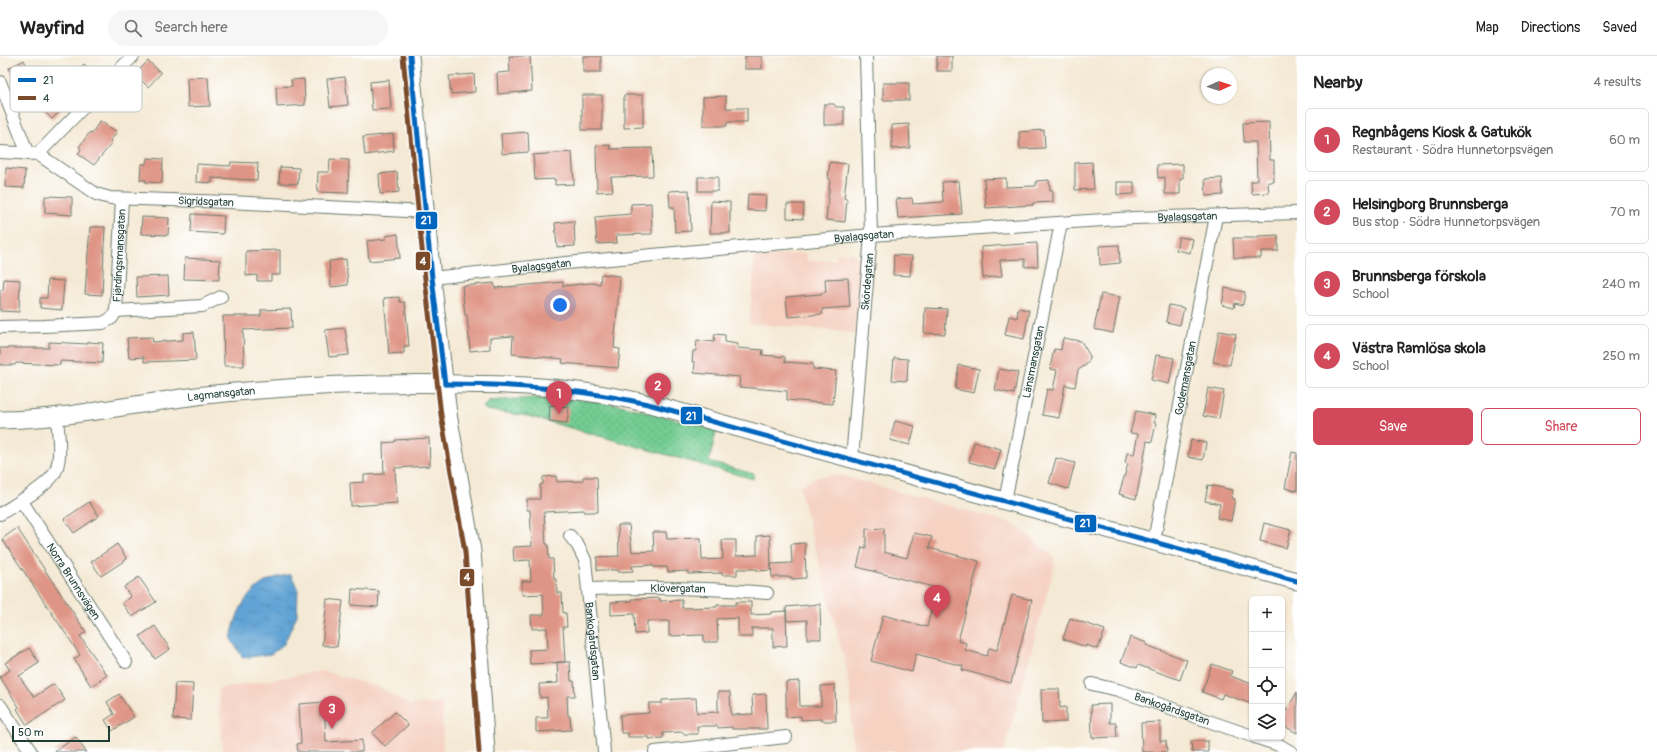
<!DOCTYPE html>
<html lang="en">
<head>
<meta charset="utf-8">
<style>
  :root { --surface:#fff; --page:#f6f6f6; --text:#222; --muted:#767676; --line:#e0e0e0; --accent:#d1495b }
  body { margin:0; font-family:Pangolin,sans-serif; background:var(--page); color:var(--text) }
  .controls { position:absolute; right:12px; bottom:12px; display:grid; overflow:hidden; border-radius:6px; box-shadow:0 1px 3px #0004 }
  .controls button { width:36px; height:36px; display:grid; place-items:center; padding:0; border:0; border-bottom:1px solid var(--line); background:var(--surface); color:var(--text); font:20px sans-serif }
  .compass { position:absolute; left:1201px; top:12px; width:36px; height:36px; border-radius:50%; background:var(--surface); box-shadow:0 1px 3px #0004; rotate:87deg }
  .scale { position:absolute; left:12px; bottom:10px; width:98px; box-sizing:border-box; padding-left:4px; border:2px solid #1f3d34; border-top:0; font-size:11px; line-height:14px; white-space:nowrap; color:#1f3d34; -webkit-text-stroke:3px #fff; paint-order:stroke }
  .you { position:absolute; left:560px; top:249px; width:14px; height:14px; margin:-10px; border:3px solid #fff; border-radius:50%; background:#1a73e8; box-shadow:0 0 0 6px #1a73e833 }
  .badge { display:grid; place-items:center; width:26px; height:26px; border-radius:50%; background:var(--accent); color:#fff; font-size:13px; font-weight:700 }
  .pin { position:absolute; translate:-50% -33px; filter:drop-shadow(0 1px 2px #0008) }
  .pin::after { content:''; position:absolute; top:21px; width:14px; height:12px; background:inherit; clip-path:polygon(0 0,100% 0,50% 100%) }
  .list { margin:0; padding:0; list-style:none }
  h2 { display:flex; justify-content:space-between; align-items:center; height:52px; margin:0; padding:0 16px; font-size:17px }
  h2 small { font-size:13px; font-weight:400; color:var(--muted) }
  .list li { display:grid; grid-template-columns:26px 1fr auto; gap:12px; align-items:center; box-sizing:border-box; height:64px; margin:0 8px 8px; padding:0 8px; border:1px solid var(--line); border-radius:6px }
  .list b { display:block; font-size:15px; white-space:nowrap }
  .list p { margin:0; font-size:13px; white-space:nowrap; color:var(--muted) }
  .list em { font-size:13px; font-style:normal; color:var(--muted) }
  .actions { display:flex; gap:8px; padding:12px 16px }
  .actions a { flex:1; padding:9px 0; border:1px solid var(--accent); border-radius:6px; text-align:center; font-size:14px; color:var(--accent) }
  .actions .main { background:var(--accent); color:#fff }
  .icon { flex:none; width:22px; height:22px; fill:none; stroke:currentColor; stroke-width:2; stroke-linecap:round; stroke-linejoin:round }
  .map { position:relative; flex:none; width:1297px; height:696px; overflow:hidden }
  header { display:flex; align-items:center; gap:24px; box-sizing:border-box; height:56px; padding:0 20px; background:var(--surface); border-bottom:1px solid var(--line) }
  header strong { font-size:19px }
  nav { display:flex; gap:22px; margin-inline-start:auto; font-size:14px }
  .search { width:280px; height:36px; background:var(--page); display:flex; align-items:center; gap:10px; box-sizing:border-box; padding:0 14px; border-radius:22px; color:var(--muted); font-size:15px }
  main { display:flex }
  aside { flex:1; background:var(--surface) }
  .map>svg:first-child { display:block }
</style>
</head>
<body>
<header>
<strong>Wayfind</strong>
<div class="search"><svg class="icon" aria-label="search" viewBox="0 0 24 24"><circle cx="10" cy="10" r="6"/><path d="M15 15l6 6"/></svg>Search here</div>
<nav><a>Map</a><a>Directions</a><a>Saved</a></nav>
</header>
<main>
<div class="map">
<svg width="1297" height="696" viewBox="0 0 1297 696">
  <defs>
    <pattern id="grass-dots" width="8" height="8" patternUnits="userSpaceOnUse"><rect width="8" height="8" fill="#73cc92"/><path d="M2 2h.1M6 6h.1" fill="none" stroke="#5ea778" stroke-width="1.8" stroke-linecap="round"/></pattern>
    <pattern id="water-ripples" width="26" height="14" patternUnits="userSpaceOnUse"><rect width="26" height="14" fill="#60a3d4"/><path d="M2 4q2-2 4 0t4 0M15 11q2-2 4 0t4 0" fill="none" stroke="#4f86ad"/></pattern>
  </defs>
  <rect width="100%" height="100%" fill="#fff"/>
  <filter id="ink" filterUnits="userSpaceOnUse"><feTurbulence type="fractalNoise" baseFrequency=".025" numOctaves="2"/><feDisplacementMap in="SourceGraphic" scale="8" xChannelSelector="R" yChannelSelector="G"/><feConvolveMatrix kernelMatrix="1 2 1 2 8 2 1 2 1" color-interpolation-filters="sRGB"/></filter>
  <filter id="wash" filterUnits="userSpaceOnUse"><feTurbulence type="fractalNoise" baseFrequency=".012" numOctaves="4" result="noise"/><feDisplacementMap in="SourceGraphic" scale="16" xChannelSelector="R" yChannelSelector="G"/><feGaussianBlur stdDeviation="0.9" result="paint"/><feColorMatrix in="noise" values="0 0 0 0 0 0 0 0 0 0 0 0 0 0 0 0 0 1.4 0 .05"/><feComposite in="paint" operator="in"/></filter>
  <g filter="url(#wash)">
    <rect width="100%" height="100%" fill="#f4e9d4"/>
    <!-- built -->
    <g fill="#f5d2c2">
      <polygon points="806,197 807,205 836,204 836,197 853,197 862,204 856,277 749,267 755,201"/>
      <polygon points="835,419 842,420 1010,467 1022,474 1054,501 1054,511 1004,696 853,696 850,638 847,615 799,430 818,421"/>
      <polygon points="322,615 379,631 409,649 442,647 443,696 223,696 218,633"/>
    </g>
    <!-- grass -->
    <polygon fill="url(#grass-dots)" stroke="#498463" points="532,342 571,342 621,349 728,377 728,379 716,376 709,406 754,418 753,423 528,360 486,354 483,351 488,345"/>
    <!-- water -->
    <path fill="url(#water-ripples)" stroke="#407084" d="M291,518L298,534L297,559L284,588L271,598L243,602L231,583C236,558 243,539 267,525C274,521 284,520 291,518Z"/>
    <g id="blocks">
      <!-- building -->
      <g fill="#df9585">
        <polygon points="509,0 530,0 532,35 498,38 497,17 510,16"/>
        <rect x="583" y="0" width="18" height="16"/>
        <rect x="745" y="0" width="17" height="13"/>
        <rect x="937" y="0" width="15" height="15"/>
        <polygon points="24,4 36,28 23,35 18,25 16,26 9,12"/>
        <polygon points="148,5 161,17 148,31 135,18"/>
        <polygon points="84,8 96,20 83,33 71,21"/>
        <polygon points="474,18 475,36 451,38 449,20"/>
        <polygon points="208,21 210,50 188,51 187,22"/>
        <polygon points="345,21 348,49 330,51 327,23"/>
        <polygon points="304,23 305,49 277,51 276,31 292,30 291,24"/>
        <polygon points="389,24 391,53 372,54 370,26"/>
        <rect x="883" y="27" width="26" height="17"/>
        <polygon points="52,39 64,51 52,63 40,51"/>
        <rect x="582" y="39" width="20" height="35"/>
        <polygon points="624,39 643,39 643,71 624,72"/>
        <polygon points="726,40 726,52 747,52 747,66 727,66 727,70 703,70 703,41"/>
        <polygon points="824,48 834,48 836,51 844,51 844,69 824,69"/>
        <polygon points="100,65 117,76 110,85 112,87 94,109 78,98 81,93 79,91 90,76 92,77"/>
        <polygon points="1269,66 1270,104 1274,104 1274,126 1268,126 1269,137 1252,138 1251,125 1257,125 1256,86 1244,86 1243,67"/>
        <polygon points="909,68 910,92 892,93 892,69"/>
        <polygon points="1044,74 1045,92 1020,93 1019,76"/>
        <polygon points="528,76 529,96 502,98 501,78"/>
        <polygon points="393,78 394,95 365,99 363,81"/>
        <polygon points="610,89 610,93 652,92 653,120 611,121 613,135 597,136 596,90"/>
        <polygon points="572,96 574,128 555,129 555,123 535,124 533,99"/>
        <polygon points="147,102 163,103 162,127 145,126 146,124 140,124 141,108 146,108"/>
        <polygon points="330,103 349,104 348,137 317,136 318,116 329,116"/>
        <polygon points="231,106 258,107 257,124 212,122 212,127 196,126 197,108 230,110"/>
        <polygon points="830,106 848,108 844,142 847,143 845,166 826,164 830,123 828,123"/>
        <polygon points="1092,106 1094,133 1075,134 1075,107"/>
        <polygon points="1183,108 1183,122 1181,122 1180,126 1180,138 1165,138 1165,121 1158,122 1157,109"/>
        <polygon points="280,111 299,112 298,128 279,127"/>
        <polygon points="6,112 25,114 24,132 5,131"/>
        <polygon points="397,116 399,136 380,138 379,118"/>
        <rect x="698" y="121" width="20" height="14"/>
        <polygon points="1006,122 1006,131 1036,130 1036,125 1049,124 1050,135 1053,134 1053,146 1033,147 1033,149 986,152 984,123"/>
        <polygon points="1222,122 1223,139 1206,140 1205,123"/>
        <polygon points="959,125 962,158 898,162 896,143 912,142 913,148 943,146 942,126"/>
        <polygon points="1117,126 1134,126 1134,138 1117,139"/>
        <polygon points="689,134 691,175 675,176 674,151 670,151 669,135"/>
        <polygon points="748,138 766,139 765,155 747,154"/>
        <polygon points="45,140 72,141 72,159 45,157"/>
        <polygon points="711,145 730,146 730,177 710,177"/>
        <polygon points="651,147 652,178 616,179 617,187 597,188 595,161 631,158 631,148"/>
        <polygon points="787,148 804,148 803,163 787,162"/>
        <polygon points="192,158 224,160 223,178 191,176"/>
        <polygon points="142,161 169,162 168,179 141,178"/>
        <polygon points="574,165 575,190 557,191 555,167"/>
        <polygon points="90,171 105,171 102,239 85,238"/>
        <polygon points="398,178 400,202 369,205 367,185 386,183 386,180"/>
        <polygon points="1278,179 1278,195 1261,195 1261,202 1234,202 1233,182 1258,182 1258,180"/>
        <polygon points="1179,181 1193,183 1190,197 1176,194"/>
        <polygon points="1037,187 1038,210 1025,211 1025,203 1000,204 1002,220 983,222 981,191"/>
        <polygon points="1119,189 1120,207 1100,209 1099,190"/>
        <polygon points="280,194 280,219 271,219 271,225 257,225 257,219 246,220 246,195"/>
        <polygon points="894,199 912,200 910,220 893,219"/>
        <polygon points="185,202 220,204 219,224 184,223"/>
        <polygon points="346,203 348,229 331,231 329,205"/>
        <polygon points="601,218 620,220 614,292 620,293 618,312 562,307 563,303 512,298 513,280 490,282 490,293 470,295 467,259 465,259 462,230 494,227 495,232 563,226 563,230 590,227 600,228"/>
        <polygon points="168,220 169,239 137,241 136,221"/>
        <polygon points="848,222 850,251 822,253 823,258 788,261 786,241 821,238 821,237 826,236 825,223"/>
        <polygon points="4,223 20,224 19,256 0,255 0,234 3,234"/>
        <polygon points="48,224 64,225 62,254 40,252 40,242 47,242"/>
        <polygon points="1225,232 1245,236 1243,249 1235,247 1234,252 1222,249"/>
        <polygon points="1101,238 1120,241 1113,277 1094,273"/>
        <polygon points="399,241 400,246 405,246 409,290 404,290 404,297 389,298 384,242"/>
        <polygon points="1169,249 1184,252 1180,269 1166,266"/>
        <polygon points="925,252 947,253 945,278 924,277"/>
        <polygon points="1018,252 1029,254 1024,283 1005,279 1009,260 1017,262"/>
        <polygon points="291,253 292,272 243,274 244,310 224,310 223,260 261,260 261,254"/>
        <polygon points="345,272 349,299 329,301 325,274"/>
        <polygon points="1219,275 1236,278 1230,309 1213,306"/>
        <polygon points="194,276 196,304 144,306 144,301 129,302 127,282 152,281 153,286 183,284 183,277"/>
        <polygon points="715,278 725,279 725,286 738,288 737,292 763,294 762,299 785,301 785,306 813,308 813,313 836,315 833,348 787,344 787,335 739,331 740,321 694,317 695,306 692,306 693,295 696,295 697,284 714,286"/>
        <polygon points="1063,282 1081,285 1090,300 1089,305 1086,309 1078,314 1075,331 1065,329 1059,362 1042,359 1047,333 1053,334 1057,314 1050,313 1054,293 1061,294"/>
        <polygon points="49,286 88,288 88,286 103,287 102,307 60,305 60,309 16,307 15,309 0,309 0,292 49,292"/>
        <polygon points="1156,299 1174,302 1169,328 1151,324"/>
        <polygon points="894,302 908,303 907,325 892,324"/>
        <polygon points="959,309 979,313 974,337 955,333"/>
        <polygon points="999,313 1018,316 1014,338 995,334"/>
        <polygon points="1208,332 1224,335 1219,363 1203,360"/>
        <polygon points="550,349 569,351 567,367 549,365"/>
        <polygon points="1136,355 1155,359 1154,367 1156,367 1152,386 1147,385 1136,443 1119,438 1128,408 1125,407 1127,397 1134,398 1138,378 1130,377"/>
        <polygon points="895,365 915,370 910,389 890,384"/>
        <polygon points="429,382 430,410 395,412 397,447 351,450 350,427 364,426 364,419 384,418 383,387 395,386 395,384"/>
        <polygon points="1191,384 1206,387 1203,404 1188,401"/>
        <polygon points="974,386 1001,393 995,413 969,406"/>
        <polygon points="1292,396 1297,397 1297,435 1285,432"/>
        <polygon points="1056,402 1075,407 1068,433 1049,427"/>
        <polygon points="556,420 557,426 583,425 583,421 597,421 598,456 584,456 584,454 544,456 546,488 548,488 549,503 553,503 554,523 556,523 557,537 562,537 563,557 566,557 567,571 563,571 565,606 530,608 529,594 548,593 547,572 532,573 531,559 544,559 543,538 522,539 522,525 531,525 530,504 514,505 513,491 532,490 530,454 527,454 527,443 540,443 540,429 543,428 543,421"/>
        <polygon points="1208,429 1233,434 1231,442 1235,443 1231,465 1217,462 1220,448 1205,445"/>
        <polygon points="89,446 99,460 74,477 64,463"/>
        <polygon points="1264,467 1291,474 1286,492 1260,485"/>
        <polygon points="618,469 629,469 632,496 654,495 653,476 666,476 667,483 701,482 702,504 723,503 722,484 736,484 736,500 757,499 757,480 770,479 771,514 757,515 757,513 737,513 737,519 722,519 722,517 688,518 688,515 668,516 667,511 653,511 653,509 632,510 633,515 618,516 618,514 597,514 597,501 619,500"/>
        <polygon points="17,472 86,576 80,580 107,619 91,630 74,603 80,599 2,483"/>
        <polygon points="884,472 884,496 907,502 914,477 932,481 929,492 979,505 958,585 966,587 965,594 987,600 989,592 997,594 1012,539 1032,544 1011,627 962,614 963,610 916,598 912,616 871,605 883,559 927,571 937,532 857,511 862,491 866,492 866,473"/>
        <polygon points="805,487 806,522 792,523 792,521 772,521 771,508 792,507 791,488"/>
        <polygon points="117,488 127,503 101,520 91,506"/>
        <polygon points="139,521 156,546 132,561 122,547 131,541 124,531"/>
        <polygon points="352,533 379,535 378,551 351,549"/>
        <polygon points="660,542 660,545 682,544 682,552 717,551 717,549 735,549 736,546 751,546 751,559 771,558 771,556 786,555 787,590 773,591 773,572 752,572 752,581 738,581 738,562 717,563 718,586 704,586 704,579 669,580 669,565 647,565 647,577 635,578 634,558 611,559 611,546 632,545 631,543"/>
        <polygon points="327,543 343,545 337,591 322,589"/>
        <polygon points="820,548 821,583 807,583 807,564 787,565 786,551"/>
        <polygon points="1070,562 1105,574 1098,593 1086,589 1086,591 1063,583"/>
        <polygon points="155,570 170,593 155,603 140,580"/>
        <polygon points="1130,581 1147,587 1146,589 1187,604 1180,624 1138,609 1137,612 1121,606"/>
        <polygon points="29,592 39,607 19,620 34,641 54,628 65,644 27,669 17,653 19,651 0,621 10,614 5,607"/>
        <polygon points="557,606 570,606 571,625 574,625 575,640 567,640 568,660 570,660 571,674 536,676 536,662 548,662 547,641 540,642 539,628 558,627"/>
        <polygon points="1212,608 1232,615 1230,620 1252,628 1252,648 1223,638 1221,643 1202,636"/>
        <polygon points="799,625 800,650 821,650 821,630 835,629 836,665 821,665 821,663 801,664 801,660 786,661 786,626"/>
        <polygon points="175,627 193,628 191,664 173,663"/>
        <polygon points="1041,633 1059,633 1060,652 1066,651 1066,666 1042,667"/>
        <polygon points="718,636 730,636 731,659 753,658 752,639 766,638 767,673 732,673 732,671 718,672 718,670 697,670 698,678 683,678 683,676 663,677 663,682 649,683 649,681 628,681 628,677 621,677 620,659 649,657 649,647 662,647 662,644 696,642 697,657 718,656"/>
        <polygon points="1297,636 1297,677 1282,669 1282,662"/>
        <polygon points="119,638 134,661 112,675 105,664 114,658 107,646"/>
        <polygon points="324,646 326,686 362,684 362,696 298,696 297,688 301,687 299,648"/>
        <polygon points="1110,648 1110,667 1116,667 1117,681 1092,682 1091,649"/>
        <polygon points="395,656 408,669 385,690 372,677"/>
        <polygon points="1160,666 1160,685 1166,685 1167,696 1142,696 1141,667"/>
        <polygon points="76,681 86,696 54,696"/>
        <polygon points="1191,685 1208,685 1208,696 1192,696"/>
      </g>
    </g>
  </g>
  <g filter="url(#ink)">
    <use href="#blocks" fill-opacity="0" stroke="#6a796c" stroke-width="1"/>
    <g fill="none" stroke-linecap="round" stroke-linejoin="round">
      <defs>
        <g id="street">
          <polyline points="0,26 28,98"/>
          <path id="s1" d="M0,96L38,98L96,138L110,142L229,146L426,156"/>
          <polyline points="38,98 133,0"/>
          <path id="s2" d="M432,222L566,207L871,179L1134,162L1297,157"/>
          <polyline points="116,255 202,250 221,241"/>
          <path id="s3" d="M0,271L44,270L103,267L112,262L116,255L122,143"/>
          <path id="s4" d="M852,403L871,179L866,0"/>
          <path id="s5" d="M21,444L126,606"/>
          <path id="s6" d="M1005,445L1061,167"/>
          <path d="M0,458C14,449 51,429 56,414C62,399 58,377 57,361"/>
          <path id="s7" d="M570,480L578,490L585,504L604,696"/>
          <path id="s8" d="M1154,485L1216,160"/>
          <path id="s9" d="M588,533C648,531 707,531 767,537"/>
          <path id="s10" d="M1092,628L1118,634L1252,680"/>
          <polyline points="0,649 31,696"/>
          <polyline points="1255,681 1279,689 1291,696"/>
          <polyline points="655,696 786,681"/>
        </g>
        <g id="secondary">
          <polyline points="410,0 432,222 448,358 472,495 486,696"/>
          <path id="s11" d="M0,364C69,363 136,347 205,339C291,330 377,326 464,328C478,329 493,328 507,329C557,331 610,338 658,350L1297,525"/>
        </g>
      </defs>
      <!-- street casing -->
      <use href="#street" stroke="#6a796c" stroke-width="14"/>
      <!-- secondary casing -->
      <use href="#secondary" stroke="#6a796c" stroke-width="19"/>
      <!-- street -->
      <use href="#street" stroke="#fff" stroke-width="12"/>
      <!-- secondary -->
      <use href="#secondary" stroke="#fff" stroke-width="17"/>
      <defs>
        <g id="bus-1">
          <polyline points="410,0 432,222 445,328"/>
          <path d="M445,328C513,328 581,333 648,348L1297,525"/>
        </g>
        <polyline id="bus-2" points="403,1 425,223 441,359 465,496 479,696"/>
      </defs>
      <!-- bus-1 casing -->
      <use href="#bus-1" stroke="#fff" stroke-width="8"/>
      <!-- bus-2 casing -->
      <use href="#bus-2" stroke="#fff" stroke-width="8"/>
      <!-- bus-1 -->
      <use href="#bus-1" stroke="#0065bd" stroke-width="5"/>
      <!-- bus-2 -->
      <use href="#bus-2" stroke="#7a4b2a" stroke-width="5"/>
    </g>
  </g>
  <g text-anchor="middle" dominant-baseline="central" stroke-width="3.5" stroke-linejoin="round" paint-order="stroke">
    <!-- street labels -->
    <g font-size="11" fill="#1f3d34" stroke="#fff">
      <text stroke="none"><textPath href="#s1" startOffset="219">Sigridsgatan</textPath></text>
      <text stroke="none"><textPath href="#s2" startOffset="758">Byalagsgatan</textPath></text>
      <text stroke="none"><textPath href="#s2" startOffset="434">Byalagsgatan</textPath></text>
      <text stroke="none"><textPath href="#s3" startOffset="177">Fjärdingsmansgatan</textPath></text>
      <text stroke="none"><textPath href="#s2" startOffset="110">Byalagsgatan</textPath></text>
      <text stroke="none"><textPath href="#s4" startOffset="178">Skördegatan</textPath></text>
      <text stroke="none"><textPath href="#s6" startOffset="142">Länsmansgatan</textPath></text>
      <text stroke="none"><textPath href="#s8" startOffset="166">Godemansgatan</textPath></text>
      <text stroke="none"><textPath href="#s11" startOffset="223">Lagmansgatan</textPath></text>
      <text stroke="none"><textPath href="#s5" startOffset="97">Norra Brunnsvägen</textPath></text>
      <text stroke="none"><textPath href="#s9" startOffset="90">Klövergatan</textPath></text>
      <text stroke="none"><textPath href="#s7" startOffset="110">Bankogårdsgatan</textPath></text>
      <text stroke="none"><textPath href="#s10" startOffset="84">Bankogårdsgatan</textPath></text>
    </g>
  </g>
  <!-- legend -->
  <rect x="10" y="10" width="132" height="46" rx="6" fill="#fff" stroke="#bcc5c2" stroke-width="1"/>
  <rect x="18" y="22" width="18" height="4" fill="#0065bd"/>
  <rect x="18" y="40" width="18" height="4" fill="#7a4b2a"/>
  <g font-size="11" fill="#1f3d34">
    <text x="43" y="28">21</text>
    <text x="43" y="46">4</text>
  </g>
  <g stroke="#fff" stroke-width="1.5">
    <rect x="415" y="155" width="23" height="19" rx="4" fill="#0065bd"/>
    <rect x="415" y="195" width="16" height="20" rx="4" fill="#7a4b2a"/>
    <rect x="680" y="350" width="23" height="19" rx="4" fill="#0065bd"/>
    <rect x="1074" y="458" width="23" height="19" rx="4" fill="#0065bd"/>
    <rect x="459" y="512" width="16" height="19" rx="4" fill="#7a4b2a"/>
  </g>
  <g font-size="11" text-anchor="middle" font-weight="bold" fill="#fff">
    <text x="426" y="168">21</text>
    <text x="423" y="209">4</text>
    <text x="691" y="364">21</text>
    <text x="1085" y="471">21</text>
    <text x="467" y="525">4</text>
  </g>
</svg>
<div class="controls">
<button>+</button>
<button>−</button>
<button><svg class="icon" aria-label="locate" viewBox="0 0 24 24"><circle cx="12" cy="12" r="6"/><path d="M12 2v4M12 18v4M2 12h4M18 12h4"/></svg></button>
<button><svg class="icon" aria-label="layers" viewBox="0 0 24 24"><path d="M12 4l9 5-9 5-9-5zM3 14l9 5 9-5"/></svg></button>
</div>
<svg class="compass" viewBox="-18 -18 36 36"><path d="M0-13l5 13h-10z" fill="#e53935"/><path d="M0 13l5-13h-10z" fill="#767676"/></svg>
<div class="scale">50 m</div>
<div class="you"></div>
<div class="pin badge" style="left:559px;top:358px">1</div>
<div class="pin badge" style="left:658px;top:350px">2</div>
<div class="pin badge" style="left:332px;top:673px">3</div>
<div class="pin badge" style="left:937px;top:562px">4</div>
</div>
<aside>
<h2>Nearby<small>4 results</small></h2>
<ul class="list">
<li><span class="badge">1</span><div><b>Regnbågens Kiosk &amp; Gatukök</b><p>Restaurant · Södra Hunnetorpsvägen</p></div><em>60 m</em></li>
<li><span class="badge">2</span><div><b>Helsingborg Brunnsberga</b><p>Bus stop · Södra Hunnetorpsvägen</p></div><em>70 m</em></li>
<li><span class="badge">3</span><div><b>Brunnsberga förskola</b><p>School</p></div><em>240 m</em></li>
<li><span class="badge">4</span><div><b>Västra Ramlösa skola</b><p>School</p></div><em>250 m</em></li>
</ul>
<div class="actions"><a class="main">Save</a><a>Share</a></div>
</aside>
</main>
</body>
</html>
